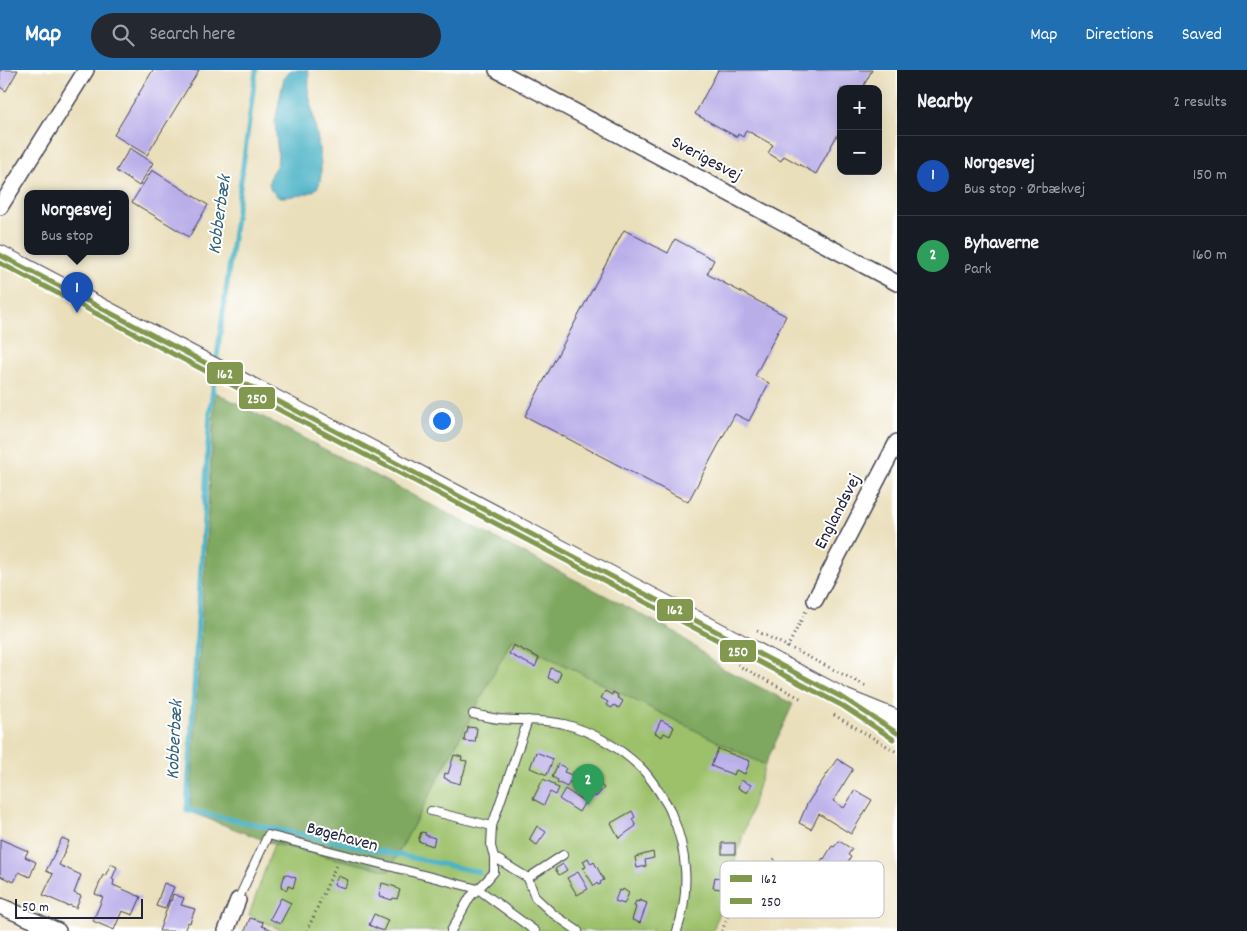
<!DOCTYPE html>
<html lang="en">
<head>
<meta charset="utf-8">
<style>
  :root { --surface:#171b24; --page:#242831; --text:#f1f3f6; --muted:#9ea1a6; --line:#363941; --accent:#1f6fb2 }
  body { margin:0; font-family:Dekko,sans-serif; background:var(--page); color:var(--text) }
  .controls { position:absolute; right:15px; top:15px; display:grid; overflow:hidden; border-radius:10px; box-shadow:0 5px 20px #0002 }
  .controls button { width:45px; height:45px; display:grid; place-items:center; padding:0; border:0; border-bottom:1px solid var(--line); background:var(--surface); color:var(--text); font:25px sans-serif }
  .scale { position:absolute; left:15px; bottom:12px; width:128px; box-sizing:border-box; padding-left:5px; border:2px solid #22223b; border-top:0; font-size:14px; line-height:18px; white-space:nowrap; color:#22223b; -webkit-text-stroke:4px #fff; paint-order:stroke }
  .you { position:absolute; left:441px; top:350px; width:18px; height:18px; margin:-12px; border:4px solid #fff; border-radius:50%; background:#1a73e8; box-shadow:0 0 0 8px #1a73e833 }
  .badge { display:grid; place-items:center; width:32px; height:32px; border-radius:50%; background:var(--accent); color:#fff; font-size:16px; font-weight:700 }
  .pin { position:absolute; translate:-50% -41px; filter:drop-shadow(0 1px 2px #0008) }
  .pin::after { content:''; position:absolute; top:26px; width:18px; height:15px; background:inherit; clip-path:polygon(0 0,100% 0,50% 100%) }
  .popup { position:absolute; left:24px; top:120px; width:105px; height:65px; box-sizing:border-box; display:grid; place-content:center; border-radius:10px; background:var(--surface); filter:drop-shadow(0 1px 4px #0005); font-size:16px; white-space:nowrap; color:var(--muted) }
  .popup b { font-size:19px; color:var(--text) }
  .popup::after { content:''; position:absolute; left:50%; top:100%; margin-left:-10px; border:10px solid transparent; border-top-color:var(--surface) }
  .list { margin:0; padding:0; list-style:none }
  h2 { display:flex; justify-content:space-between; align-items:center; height:65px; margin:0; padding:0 20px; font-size:21px }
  h2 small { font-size:16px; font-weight:400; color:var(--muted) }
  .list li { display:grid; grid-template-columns:32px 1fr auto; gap:15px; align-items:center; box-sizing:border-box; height:80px; padding:0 20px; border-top:1px solid var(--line) }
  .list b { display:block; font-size:19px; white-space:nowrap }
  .list p { margin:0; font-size:16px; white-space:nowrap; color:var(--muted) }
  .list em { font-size:16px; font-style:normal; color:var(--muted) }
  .icon { flex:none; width:28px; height:28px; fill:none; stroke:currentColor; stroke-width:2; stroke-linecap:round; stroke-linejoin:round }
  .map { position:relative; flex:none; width:897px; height:861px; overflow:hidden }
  header { display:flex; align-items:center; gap:30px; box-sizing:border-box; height:70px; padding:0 25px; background:var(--accent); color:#fff }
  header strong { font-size:24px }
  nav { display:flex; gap:28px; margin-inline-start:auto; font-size:18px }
  .search { width:350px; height:45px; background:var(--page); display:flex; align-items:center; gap:12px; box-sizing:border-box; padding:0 18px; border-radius:28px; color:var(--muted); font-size:19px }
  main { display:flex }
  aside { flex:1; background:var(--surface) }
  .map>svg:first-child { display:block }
</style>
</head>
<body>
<header>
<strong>Map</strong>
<div class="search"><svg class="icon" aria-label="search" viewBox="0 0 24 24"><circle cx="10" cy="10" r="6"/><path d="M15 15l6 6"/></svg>Search here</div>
<nav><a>Map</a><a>Directions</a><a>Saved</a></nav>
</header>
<main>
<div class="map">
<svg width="897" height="861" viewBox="0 0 897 861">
  <rect width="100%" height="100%" fill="#fff"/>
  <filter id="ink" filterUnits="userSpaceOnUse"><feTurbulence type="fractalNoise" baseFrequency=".02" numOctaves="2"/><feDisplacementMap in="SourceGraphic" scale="10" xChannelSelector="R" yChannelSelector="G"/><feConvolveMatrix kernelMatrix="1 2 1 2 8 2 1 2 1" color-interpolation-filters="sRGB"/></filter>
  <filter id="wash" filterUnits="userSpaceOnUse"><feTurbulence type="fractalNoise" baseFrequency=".0096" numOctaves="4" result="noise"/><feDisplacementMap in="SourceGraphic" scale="20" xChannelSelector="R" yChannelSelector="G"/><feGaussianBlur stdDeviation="1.12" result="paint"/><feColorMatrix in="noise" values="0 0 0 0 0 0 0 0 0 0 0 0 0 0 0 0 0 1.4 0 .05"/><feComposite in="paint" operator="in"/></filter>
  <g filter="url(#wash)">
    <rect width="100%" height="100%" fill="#eadfbb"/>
    <!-- green -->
    <polygon fill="#9dc16b" stroke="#607253" points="512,569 765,695 713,861 283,861 249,845 274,774 389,801"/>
    <!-- forest -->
    <polygon fill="#7ea75f" stroke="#50644d" points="215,322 677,563 722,598 793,634 765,695 512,569 389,801 274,774 190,742"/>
    <!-- water -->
    <path fill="#46b1c4" stroke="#346a80" d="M291,0H308C310,8 308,15 309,23C311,42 330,107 316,119C308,126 288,127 278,127L271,120L269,113L271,104L277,95L278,87L275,51L284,8Z"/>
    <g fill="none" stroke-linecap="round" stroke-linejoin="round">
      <!-- stream -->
      <g stroke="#46b1c4" stroke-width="5">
        <polyline points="216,294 256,0"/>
        <polyline points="215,303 210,341 187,740 479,802"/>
      </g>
    </g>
    <g id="blocks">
      <!-- building -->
      <g fill="#baaee9">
        <polygon points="0,0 18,0 6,21 0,17"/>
        <polygon points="153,0 199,0 147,85 114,65"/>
        <polygon points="718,0 872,0 862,19 841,19 841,58 816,104 784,86 781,91 768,83 773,75 746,60 743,67 738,64 737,67 695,44"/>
        <polygon points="130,78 153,93 139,116 116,101"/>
        <polygon points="152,100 208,135 189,167 132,132"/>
        <polygon points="624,160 668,183 675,169 714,190 707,204 786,246 755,306 769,313 749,351 735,344 688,432 525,346"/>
        <polygon points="513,575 539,588 535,597 509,584"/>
        <polygon points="551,598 561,602 558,612 548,608"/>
        <polygon points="605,621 612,625 613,622 618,625 617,627 623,631 619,638 614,635 612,638 606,635 608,632 601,628"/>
        <polygon points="661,650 674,657 670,666 664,663 662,667 655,663"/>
        <polygon points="468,657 477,658 475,672 464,671 465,663 467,663"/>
        <polygon points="718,679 750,691 745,704 736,700 734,705 711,696"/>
        <polygon points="536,682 553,689 547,705 530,698"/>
        <polygon points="454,685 462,687 461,690 467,691 463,706 462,706 460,714 447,710 447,709 444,708 445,703 448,704"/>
        <polygon points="837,689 853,699 833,731 844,738 855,720 872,730 851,764 819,744 811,759 799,753 807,734"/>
        <polygon points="558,694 566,698 564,702 572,705 573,702 577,704 573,712 570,711 567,717 557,712 558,710 552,707"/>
        <polygon points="593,708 604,718 596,727 594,725 591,729 581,721"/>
        <polygon points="543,709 554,714 554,716 559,718 556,725 550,722 544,735 533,729"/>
        <polygon points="741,710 751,715 747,723 738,718"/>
        <polygon points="565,719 585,732 579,742 559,729"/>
        <polygon points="632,741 635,747 632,749 636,756 619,768 611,753"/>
        <polygon points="537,756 546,762 537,775 529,770"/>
        <polygon points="421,762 426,763 425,765 435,768 433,776 418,771"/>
        <polygon points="62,768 69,771 59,795 81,805 74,823 81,826 76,838 69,835 68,836 43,825 53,804 46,801"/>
        <polygon points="0,769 28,781 25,787 36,792 30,807 19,802 14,812 0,806"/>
        <polygon points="839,771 852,779 848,785 851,787 826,827 808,816 822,793 820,792 823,788 824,789 832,776 834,777"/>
        <rect x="722" y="773" width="13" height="11"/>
        <polygon points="653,782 654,788 645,790 646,796 637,798 635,787"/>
        <polygon points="588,788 591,794 594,792 604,810 600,812 601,814 598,815 597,813 594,816 583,798 586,797 583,791"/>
        <polygon points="111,794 117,797 112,809 114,810 113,815 141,827 133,845 122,841 114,860 93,851 103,827 95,824 103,805 105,806"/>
        <polygon points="563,794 567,800 559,805 555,799"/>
        <polygon points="578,802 588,819 577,825 567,808"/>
        <polygon points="285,804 296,808 293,818 288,816 287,820 281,817"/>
        <polygon points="338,806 348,810 345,818 334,815"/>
        <polygon points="715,807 723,809 721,819 713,818"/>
        <polygon points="164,813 174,817 165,839 156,836"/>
        <polygon points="382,813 396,817 396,818 400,820 397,829 393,828 392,830 379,826"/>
        <polygon points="623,819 629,823 624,834 615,831 619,820 622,821"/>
        <polygon points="173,824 184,828 181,835 195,839 190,853 188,852 184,861 159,861 170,830 171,831"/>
        <polygon points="281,828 291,833 280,854 270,849"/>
        <polygon points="639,830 647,833 640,853 632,850 636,837 634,836 636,831 639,832"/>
        <polygon points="374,844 388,850 383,861 369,855"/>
        <polygon points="250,848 263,852 262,856 275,861 245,861"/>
      </g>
    </g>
  </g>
  <g filter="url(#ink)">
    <use href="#blocks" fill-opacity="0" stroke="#403e4e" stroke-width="1"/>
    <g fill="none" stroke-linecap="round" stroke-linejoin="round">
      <defs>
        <g id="service">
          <path d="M473,644C482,646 491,648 499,649C520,651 543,649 564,654C591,661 619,677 639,696C648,704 654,714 660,723C664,730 669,736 671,743C688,780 690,823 677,861"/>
          <polyline points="431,741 492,756"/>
          <polyline points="494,787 528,808 535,827 552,843 578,861"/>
          <polyline points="528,808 563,785"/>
          <polyline points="238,830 268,765 478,819 535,861"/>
          <polyline points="451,861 470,827 488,809 494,802 494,787 491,776 492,756 528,650"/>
        </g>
        <g id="minor">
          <polyline points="497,0 897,213"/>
          <polyline points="0,137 86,0"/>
          <polyline points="815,530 897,372"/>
          <polyline points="0,836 58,861"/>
          <polyline points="226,861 238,830"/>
        </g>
        <polyline id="tertiary" points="0,185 845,629 897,650"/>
      </defs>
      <!-- service casing -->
      <use href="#service" stroke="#403e4e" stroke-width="10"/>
      <!-- minor casing -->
      <use href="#minor" stroke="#403e4e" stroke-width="18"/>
      <!-- tertiary casing -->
      <use href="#tertiary" stroke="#403e4e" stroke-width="21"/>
      <!-- path -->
      <g stroke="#403e4e" stroke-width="3" stroke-dasharray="1 4" stroke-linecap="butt">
        <polyline points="757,561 868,617"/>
        <polyline points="787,578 806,541"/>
        <polyline points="738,594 741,597 802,629"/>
        <polyline points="834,645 897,682"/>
        <polyline points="307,861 337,793"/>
        <path d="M722,861C727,848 733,833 741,821C750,808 764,798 776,788"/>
      </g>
      <!-- service -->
      <use href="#service" stroke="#fff" stroke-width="8"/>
      <!-- minor -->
      <use href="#minor" stroke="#fff" stroke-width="15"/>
      <!-- tertiary -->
      <use href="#tertiary" stroke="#fff" stroke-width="19"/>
      <defs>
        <polyline id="bus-1" points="0,185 845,629 897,663"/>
        <polyline id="bus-2" points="0,193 841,635 893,669"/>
      </defs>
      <!-- bus-1 casing -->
      <use href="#bus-1" stroke="#fff" stroke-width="9"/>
      <!-- bus-2 casing -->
      <use href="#bus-2" stroke="#fff" stroke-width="9"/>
      <!-- bus-1 -->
      <use href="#bus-1" stroke="#83984f" stroke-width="5"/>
      <!-- bus-2 -->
      <use href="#bus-2" stroke="#83984f" stroke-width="5"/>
    </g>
  </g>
  <g text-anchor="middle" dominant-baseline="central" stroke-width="4" stroke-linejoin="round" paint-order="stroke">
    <!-- street labels -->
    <g font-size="18" fill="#22223b" stroke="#fff">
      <text transform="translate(706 90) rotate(28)">Sverigesvej</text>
      <text transform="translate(839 442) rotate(-63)">Englandsvej</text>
      <text transform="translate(342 768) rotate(15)">Bøgehaven</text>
    </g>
    <!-- water labels -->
    <g font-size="19" font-style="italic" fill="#326279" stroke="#fff">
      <text transform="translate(221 145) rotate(-82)">Kobberbæk</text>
      <text transform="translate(176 670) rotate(-87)">Kobberbæk</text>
    </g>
  </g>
  <!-- legend -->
  <rect x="720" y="791" width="164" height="57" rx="8" fill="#fff" stroke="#bdbdc4" stroke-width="1"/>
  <rect x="730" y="805" width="22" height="7" fill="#83984f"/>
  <rect x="730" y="828" width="22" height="6" fill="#83984f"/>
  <g font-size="14" fill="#22223b">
    <text x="761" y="813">162</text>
    <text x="761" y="836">250</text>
  </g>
  <g stroke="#fff" stroke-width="2">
    <rect x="206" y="291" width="38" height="24" rx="5" fill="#83984f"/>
    <rect x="238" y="316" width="38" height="24" rx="5" fill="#83984f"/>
    <rect x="656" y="528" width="38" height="24" rx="5" fill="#83984f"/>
    <rect x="719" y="569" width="38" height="24" rx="5" fill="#83984f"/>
  </g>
  <g font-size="14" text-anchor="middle" font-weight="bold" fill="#fff">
    <text x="225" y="308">162</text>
    <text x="257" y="333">250</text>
    <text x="675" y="544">162</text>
    <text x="738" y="586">250</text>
  </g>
</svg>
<div class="controls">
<button>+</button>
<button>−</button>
</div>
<div class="scale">50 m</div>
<div class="you"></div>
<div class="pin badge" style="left:77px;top:243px;background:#1a4fb4">1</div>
<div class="popup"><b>Norgesvej</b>Bus stop</div>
<div class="pin badge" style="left:588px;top:735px;background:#2e9e5b">2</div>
</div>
<aside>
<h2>Nearby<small>2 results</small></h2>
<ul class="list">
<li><span class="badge" style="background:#1a4fb4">1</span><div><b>Norgesvej</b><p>Bus stop · Ørbækvej</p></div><em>150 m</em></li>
<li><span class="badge" style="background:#2e9e5b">2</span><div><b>Byhaverne</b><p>Park</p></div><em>160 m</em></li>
</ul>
</aside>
</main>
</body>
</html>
